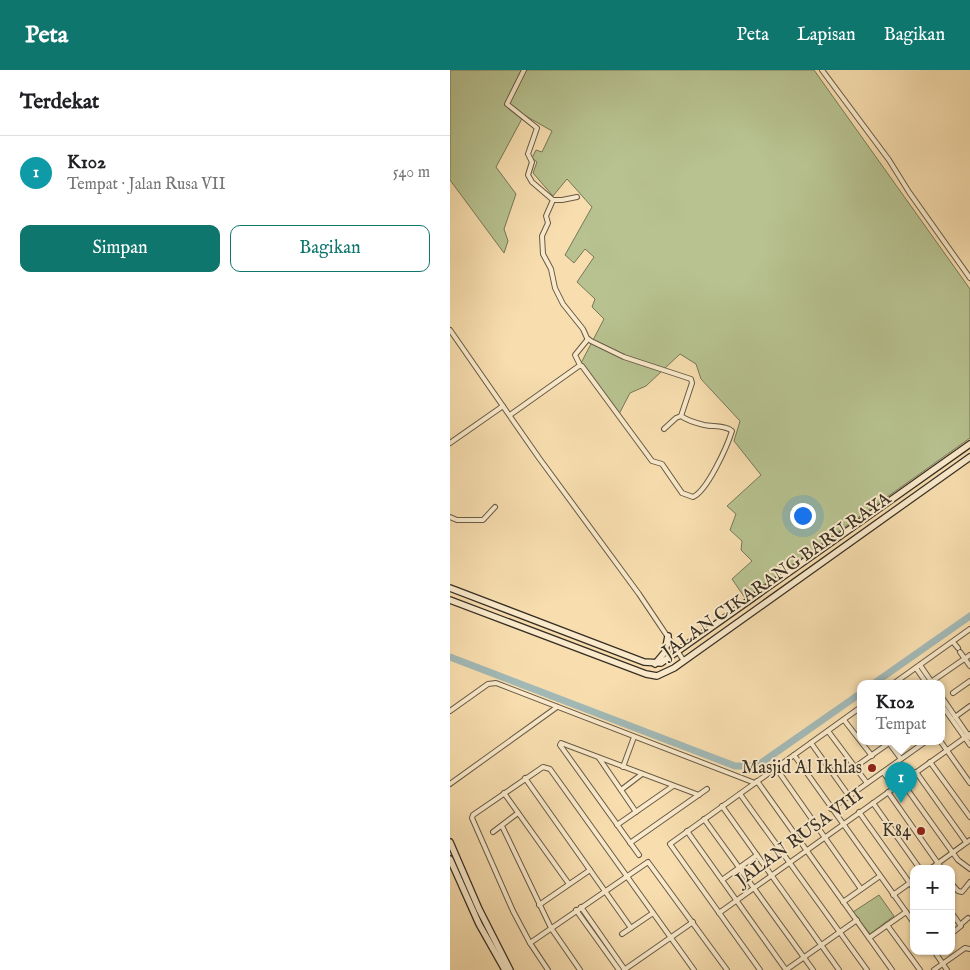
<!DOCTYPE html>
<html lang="id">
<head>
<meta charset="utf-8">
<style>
  :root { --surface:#fff; --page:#f6f6f6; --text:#202124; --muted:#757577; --line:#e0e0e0; --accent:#0f766e }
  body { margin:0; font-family:"IM FELL English",serif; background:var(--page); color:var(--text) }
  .controls { position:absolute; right:15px; bottom:15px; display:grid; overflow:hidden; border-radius:10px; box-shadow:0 1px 4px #0004 }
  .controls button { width:45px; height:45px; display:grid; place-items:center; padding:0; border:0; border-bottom:1px solid var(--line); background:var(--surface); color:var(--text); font:25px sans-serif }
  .you { position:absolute; left:352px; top:445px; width:18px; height:18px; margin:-12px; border:4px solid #fff; border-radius:50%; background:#1a73e8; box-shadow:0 0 0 8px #1a73e833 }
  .badge { display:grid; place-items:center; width:32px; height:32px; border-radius:50%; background:var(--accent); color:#fff; font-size:16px; font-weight:700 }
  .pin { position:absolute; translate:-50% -41px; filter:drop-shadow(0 1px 2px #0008) }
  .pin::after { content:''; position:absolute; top:26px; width:18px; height:15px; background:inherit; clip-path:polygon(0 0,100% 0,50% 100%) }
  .popup { position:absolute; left:407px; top:610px; width:88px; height:65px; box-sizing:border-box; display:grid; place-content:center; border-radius:10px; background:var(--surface); filter:drop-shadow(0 1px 4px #0005); font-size:16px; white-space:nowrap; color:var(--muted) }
  .popup b { font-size:19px; color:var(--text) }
  .popup::after { content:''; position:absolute; left:50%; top:100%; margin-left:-10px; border:10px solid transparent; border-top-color:var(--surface) }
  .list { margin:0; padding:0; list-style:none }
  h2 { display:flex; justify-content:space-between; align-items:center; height:65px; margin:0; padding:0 20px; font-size:21px }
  h2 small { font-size:16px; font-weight:400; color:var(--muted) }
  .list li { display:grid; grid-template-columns:32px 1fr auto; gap:15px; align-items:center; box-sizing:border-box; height:75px; padding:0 20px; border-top:1px solid var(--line) }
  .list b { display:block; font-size:19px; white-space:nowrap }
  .list p { margin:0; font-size:16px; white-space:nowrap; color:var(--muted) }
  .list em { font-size:16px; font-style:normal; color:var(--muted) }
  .actions { display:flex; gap:10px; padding:15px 20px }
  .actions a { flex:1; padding:11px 0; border:1px solid var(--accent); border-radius:10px; text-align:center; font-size:18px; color:var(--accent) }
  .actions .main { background:var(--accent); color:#fff }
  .map { position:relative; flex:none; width:520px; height:900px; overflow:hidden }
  header { display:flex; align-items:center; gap:30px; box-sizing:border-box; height:70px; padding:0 25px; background:var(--accent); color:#fff }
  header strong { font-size:24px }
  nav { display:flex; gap:28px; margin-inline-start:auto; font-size:18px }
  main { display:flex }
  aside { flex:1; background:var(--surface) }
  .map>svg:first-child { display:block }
</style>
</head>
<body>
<header>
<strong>Peta</strong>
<nav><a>Peta</a><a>Lapisan</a><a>Bagikan</a></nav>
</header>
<main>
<aside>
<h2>Terdekat<small></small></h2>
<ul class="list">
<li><span class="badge" style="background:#0f9aa8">1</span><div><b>K102</b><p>Tempat · Jalan Rusa VII</p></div><em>540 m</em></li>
</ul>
<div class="actions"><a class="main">Simpan</a><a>Bagikan</a></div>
</aside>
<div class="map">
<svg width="520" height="900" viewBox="0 0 520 900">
  <rect width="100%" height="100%" fill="#f8deaf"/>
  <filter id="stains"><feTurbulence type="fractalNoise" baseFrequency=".004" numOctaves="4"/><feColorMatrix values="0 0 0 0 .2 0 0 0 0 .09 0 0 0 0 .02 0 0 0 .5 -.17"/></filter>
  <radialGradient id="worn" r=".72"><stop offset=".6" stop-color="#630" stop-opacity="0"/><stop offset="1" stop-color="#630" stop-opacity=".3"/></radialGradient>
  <!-- green -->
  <g fill="#b7c290" stroke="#77785a">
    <polygon points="0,0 364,0 520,219 520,368 295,528 282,509 302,491 291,480 292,471 280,460 286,444 277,436 311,405 284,371 290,351 251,309 246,294 230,284 196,316 180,323 168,346 131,293 154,249 142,237 145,229 127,212 144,187 135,179 124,193 115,185 142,137 117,109 103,126 83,103 87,92 82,88 86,80 92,82 102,61 74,45 46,97 66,124 54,159 58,171 54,183 0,110"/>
    <polygon points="429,825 444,846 420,864 403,842"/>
  </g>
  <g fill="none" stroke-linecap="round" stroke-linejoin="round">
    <!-- river -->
    <g stroke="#a2b9b6" stroke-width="7">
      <polyline points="0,587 285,696 300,696 311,693 411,623"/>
      <polyline points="423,614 520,546"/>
    </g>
    <defs>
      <g id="street">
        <polyline points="372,0 439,90 459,122 520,208"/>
        <polyline points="103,130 112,130 127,127"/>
        <polyline points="0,260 89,388 189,524 234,591"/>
        <polyline points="130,295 125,285 138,269"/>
        <path d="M60,345L129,296H132L202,391L212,394L232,423L243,427C257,421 277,377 282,361C275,355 263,357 254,355C246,353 238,351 231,346L242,313L241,309L174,287L141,271L137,268L133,259L113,234L105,218L101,199L93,184L92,166L98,153L96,146L103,130L82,112L78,105L82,92L78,84L87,58L57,34L74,0"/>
        <polyline points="214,359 226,348 231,346"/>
        <polyline points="0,373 53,336"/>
        <polyline points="0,447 7,450 33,450 45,437"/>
        <polyline points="503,572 508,578"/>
        <polyline points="510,582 520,596"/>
        <polyline points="470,595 483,614"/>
        <polyline points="466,598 477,614"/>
        <polyline points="481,612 520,585"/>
        <polyline points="443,614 520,559"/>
        <polyline points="503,623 520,611"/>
        <polyline points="491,626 520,668"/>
        <polyline points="491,634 520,675"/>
        <polyline points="0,641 38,614 46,613 305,713"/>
        <polyline points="505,647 520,636"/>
        <polyline points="394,650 422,686"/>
        <polyline points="378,661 417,713"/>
        <polyline points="491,672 520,713"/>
        <polyline points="361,673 399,726"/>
        <polyline points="439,673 451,689"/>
        <polyline points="344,685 464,853"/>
        <polyline points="149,688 186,742"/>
        <polyline points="480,692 520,747"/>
        <polyline points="173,697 184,667"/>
        <polyline points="405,697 439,673"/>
        <polyline points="326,698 411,819"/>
        <polyline points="433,702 444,717"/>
        <polyline points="466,702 516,772"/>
        <polyline points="75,708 181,858"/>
        <polyline points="307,711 442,900"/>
        <polyline points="452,712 508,790 520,799"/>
        <polyline points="0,714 107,637"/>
        <polyline points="171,720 192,704"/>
        <polyline points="438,722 492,799"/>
        <polyline points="54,723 119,814"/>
        <polyline points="290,724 417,900"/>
        <polyline points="423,733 470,799"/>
        <polyline points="272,736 389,900"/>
        <polyline points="381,739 475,672"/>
        <polyline points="409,742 464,819"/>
        <polyline points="254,749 363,900"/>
        <polyline points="167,755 223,716"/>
        <polyline points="52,756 101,858 130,900"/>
        <polyline points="237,761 336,900"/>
        <polyline points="43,762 68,743"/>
        <polyline points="180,773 257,719"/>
        <polyline points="189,785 110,675 111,673 249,725"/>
        <polyline points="480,799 520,770"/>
        <polyline points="272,810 307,785"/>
        <polyline points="501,813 508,821 512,822 520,812"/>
        <polyline points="443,825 464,810"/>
        <polyline points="393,832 430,806"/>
        <polyline points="89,835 140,800"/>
        <polyline points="131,837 175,900"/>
        <polyline points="126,840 169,900"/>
        <polyline points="501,842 511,856 501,864"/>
        <polyline points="269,843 520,664"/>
        <polyline points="437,855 470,900"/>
        <polyline points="510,855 518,848"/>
        <polyline points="172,864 203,843"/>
        <polyline points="419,868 456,842"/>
        <polyline points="80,873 198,792 277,900"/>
        <polyline points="484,881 497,900"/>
        <polyline points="98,900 80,873 63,841 22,748 23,745 93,697 100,699 244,900"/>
        <polyline points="174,900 243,852"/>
        <polyline points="310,900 220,774 411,637"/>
        <polyline points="336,900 407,850"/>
        <polyline points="484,900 515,878 520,879"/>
      </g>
      <g id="secondary">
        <polyline points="0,518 194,592 211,593 520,374"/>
        <polyline points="0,530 196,604 207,606 224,598 520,387"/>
        <polyline points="205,594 215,582 218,566"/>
        <polyline points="0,772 29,839 60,900"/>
        <polyline points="0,789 29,854 55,900"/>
      </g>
    </defs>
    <!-- street casing -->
    <use href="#street" stroke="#675b47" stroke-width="6"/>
    <!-- secondary casing -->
    <use href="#secondary" stroke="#372f24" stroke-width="8"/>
    <!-- street -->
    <use href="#street" stroke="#faeacb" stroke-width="4"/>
    <!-- secondary -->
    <use href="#secondary" stroke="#faeacb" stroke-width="5.5"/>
  </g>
  <!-- markers -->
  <g fill="#8f2418" stroke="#faeacb" stroke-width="2">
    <circle cx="422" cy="698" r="5"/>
    <circle cx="471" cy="761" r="5"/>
  </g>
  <g text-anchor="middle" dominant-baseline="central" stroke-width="4" stroke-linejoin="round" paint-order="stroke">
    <!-- street labels -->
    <g font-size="18" fill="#372f24" stroke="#faeacb">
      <text transform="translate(327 506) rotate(-35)">JALAN CIKARANG BARU RAYA</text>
      <text transform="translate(350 768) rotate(-36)">JALAN RUSA VIII</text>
    </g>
    <!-- poi labels -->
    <g font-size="18" fill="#372f24" stroke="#faeacb" text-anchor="end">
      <text x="412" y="698">Masjid Al Ikhlas</text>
      <text x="461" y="761">K84</text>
    </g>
  </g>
  <rect width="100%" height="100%" filter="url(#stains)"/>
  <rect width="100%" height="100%" fill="url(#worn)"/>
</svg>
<div class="controls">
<button>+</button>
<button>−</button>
</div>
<div class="you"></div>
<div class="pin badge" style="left:451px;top:733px;background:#0f9aa8">1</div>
<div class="popup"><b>K102</b>Tempat</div>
</div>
</main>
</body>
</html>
